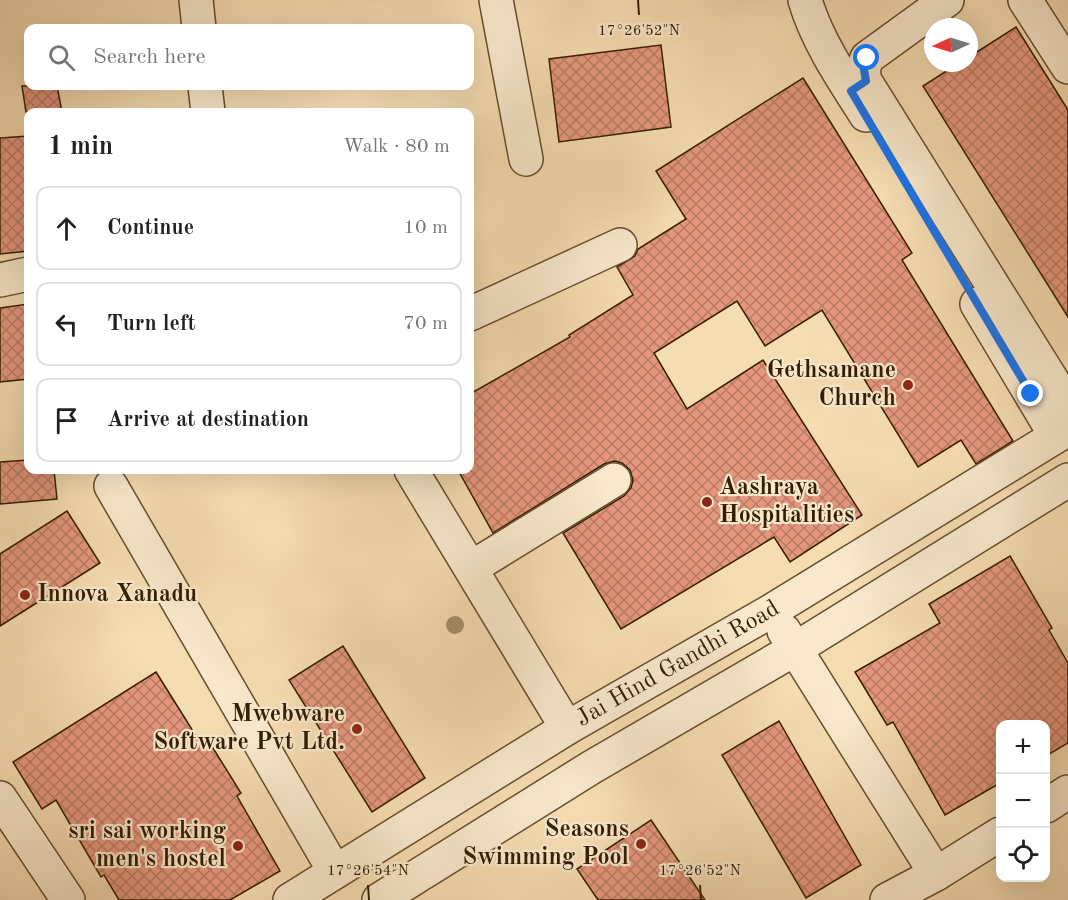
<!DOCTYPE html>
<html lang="en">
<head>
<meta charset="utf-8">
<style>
  :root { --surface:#fff; --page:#f6f6f6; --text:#202124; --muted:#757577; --line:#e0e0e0 }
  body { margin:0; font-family:"Old Standard TT",serif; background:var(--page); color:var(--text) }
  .controls { position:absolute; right:18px; bottom:18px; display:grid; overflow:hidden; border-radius:12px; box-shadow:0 6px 24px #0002 }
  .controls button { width:54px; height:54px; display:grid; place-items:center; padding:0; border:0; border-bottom:2px solid var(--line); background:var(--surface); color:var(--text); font:30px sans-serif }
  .compass { position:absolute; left:924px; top:18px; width:54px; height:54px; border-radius:50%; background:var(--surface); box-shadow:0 6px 24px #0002; rotate:266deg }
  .stop { position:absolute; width:18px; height:18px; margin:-14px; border:4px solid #1a73e8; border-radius:50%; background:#fff }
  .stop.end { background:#1a73e8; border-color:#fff; box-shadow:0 2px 6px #0008 }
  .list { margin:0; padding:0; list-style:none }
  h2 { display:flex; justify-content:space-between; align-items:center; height:78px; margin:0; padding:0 24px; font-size:26px }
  h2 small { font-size:20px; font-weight:400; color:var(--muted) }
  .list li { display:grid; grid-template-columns:39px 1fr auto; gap:18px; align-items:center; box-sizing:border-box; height:84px; margin:0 12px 12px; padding:0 12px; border:2px solid var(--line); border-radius:12px }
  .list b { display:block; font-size:22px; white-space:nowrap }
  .list em { font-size:20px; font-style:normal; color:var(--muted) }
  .icon { flex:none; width:33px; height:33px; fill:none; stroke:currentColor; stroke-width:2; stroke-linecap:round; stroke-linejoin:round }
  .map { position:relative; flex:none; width:1068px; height:900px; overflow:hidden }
  .search { position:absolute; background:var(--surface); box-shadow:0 6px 24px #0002; left:24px; top:24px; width:450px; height:66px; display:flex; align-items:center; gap:15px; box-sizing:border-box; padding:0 21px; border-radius:12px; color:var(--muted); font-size:22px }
  .panel { position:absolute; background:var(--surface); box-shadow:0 6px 24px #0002; left:24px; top:108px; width:450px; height:366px; border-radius:12px }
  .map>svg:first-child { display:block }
</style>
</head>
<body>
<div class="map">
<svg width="1068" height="900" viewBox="0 0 1068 900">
  <defs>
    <pattern id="building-cross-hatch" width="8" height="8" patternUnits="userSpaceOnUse" patternTransform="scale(1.5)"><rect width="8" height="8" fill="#e5977d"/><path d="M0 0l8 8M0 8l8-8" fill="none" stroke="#ba7b64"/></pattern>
  </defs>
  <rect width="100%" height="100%" fill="#f6dcb1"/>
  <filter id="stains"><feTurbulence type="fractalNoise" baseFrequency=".00333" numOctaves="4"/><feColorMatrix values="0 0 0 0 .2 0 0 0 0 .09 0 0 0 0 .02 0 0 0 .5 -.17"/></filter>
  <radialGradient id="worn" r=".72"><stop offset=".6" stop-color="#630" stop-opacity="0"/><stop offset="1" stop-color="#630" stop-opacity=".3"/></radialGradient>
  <!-- building -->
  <g fill="url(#building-cross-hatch)" stroke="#361d00" stroke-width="1.5">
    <polygon points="1016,27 1068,110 1068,317 923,86 959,63 969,63 969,57"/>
    <polygon points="661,45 671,127 559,142 549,59"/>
    <polygon points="803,78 912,253 902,260 1013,441 976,464 961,440 918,467 822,310 765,346 737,301 654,353 687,409 763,360 862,515 790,562 774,537 621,629 563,533 624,496 631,488 633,480 630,470 622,463 614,461 604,464 493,533 458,470 470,470 470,394 570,337 569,335 633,295 617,267 635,256 638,249 686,219 656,171"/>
    <polygon points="22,86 57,86 62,112 26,112"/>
    <polygon points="28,136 28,251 0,254 0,138"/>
    <polygon points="28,304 28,379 0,382 0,308"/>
    <polygon points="28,460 28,470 54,470 57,499 0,504 0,462"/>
    <polygon points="67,511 100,563 0,626 0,554"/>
    <polygon points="1010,556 1052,628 1049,630 1068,663 1068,743 1046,756 1046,724 1000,724 1000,783 945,815 893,722 887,725 855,672 940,623 929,604"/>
    <polygon points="343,646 425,778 372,812 289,680"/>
    <polygon points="156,672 201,744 208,740 241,793 237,796 280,871 230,900 119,900 104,875 101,877 56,800 42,809 13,762"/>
    <polygon points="779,721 861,865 806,898 722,755"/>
    <polygon points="651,820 705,900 598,900 577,869"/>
  </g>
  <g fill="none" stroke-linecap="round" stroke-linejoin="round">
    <defs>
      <g id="minor">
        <polyline points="196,0 199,28"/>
        <polyline points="496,0 526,159"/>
        <path d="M805,0C817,41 843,79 866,115"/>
        <polyline points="947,0 867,58 863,70 865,81 1068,406"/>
        <polyline points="1025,0 1068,67"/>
        <polyline points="205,86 208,112"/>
        <polyline points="0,280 28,274"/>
        <polyline points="977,304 1056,436"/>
        <polyline points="470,314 620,245"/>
        <polyline points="411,470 567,728"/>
        <polyline points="111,486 335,872"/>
        <polyline points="471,568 614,480"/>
        <polyline points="784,631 936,874"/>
        <polyline points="0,798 68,900"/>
        <polyline points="1046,806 1068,792"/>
        <path id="s1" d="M290,900L567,728L771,611L1068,429"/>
        <polyline points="379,900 592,767 795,649 1068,480"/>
        <polyline points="887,900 936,874 1000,834"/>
      </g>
    </defs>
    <!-- minor casing -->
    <use href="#minor" stroke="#664d2c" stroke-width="36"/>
    <!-- minor -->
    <use href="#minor" stroke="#f9e8cc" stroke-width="33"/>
  </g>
  <!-- trees -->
  <circle fill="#a28e67" cx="455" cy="625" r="9"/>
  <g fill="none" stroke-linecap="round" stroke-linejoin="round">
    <!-- route -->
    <polyline stroke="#1a73e8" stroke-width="8" points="867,58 864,70 866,81 851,91 1031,394"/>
  </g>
  <!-- ticks -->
  <path fill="none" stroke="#361d00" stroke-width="2" d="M638,0L639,15M368,885L369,900M700,885L701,900"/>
  <!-- markers -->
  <g fill="#8f2418" stroke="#f9e8cc" stroke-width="2">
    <circle cx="908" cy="385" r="6"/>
    <circle cx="707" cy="502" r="6"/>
    <circle cx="25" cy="595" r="6"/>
    <circle cx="357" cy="729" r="6"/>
    <circle cx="641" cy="844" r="6"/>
    <circle cx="238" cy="846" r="6"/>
  </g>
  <g text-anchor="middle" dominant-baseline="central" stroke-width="4.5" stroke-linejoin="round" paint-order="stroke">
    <!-- poi labels -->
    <g font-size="24" font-weight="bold" fill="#361d00" stroke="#f9e8cc" text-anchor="end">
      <text x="896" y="371">Gethsamane<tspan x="896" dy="28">Church</tspan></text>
      <text x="719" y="488" text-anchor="start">Aashraya<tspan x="719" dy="28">Hospitalities</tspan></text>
      <text x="37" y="595" text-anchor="start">Innova Xanadu</text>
      <text x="345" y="715">Mwebware<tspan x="345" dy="28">Software Pvt Ltd.</tspan></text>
      <text x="629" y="830">Seasons<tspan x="629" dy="28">Swimming Pool</tspan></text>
      <text x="226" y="832">sri sai working<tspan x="226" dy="28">men's hostel</tspan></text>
    </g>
    <!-- street labels -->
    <g font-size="24" fill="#361d00" stroke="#f9e8cc">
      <text stroke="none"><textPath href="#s1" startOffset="454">Jai Hind Gandhi Road</textPath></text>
    </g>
  </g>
  <g font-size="15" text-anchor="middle" fill="#361d00" stroke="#f9e8cc" stroke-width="4.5" stroke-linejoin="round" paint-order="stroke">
    <text x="639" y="35">17°26'52"N</text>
    <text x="368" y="875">17°26'54"N</text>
    <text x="700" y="875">17°26'52"N</text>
  </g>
  <rect width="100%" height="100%" filter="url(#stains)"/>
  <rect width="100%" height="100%" fill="url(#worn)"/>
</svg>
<div class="controls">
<button>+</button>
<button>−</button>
<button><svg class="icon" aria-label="locate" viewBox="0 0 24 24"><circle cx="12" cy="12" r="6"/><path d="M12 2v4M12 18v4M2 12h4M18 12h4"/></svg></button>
</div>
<svg class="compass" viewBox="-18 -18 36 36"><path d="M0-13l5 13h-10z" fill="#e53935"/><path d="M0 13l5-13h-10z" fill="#757577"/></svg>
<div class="stop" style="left:867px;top:58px"></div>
<div class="stop end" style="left:1031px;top:394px"></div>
<div class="search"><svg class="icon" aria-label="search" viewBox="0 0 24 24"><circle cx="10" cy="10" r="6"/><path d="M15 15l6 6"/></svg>Search here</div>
<section class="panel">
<h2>1 min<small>Walk · 80 m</small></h2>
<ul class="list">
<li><svg class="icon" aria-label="ahead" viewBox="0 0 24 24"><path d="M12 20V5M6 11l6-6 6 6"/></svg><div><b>Continue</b></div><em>10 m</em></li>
<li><svg class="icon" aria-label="left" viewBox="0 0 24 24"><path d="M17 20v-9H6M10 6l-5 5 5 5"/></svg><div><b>Turn left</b></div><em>70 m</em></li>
<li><svg class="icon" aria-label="arrive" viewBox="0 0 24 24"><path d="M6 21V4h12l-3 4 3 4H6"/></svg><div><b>Arrive at destination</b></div></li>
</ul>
</section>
</div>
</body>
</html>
